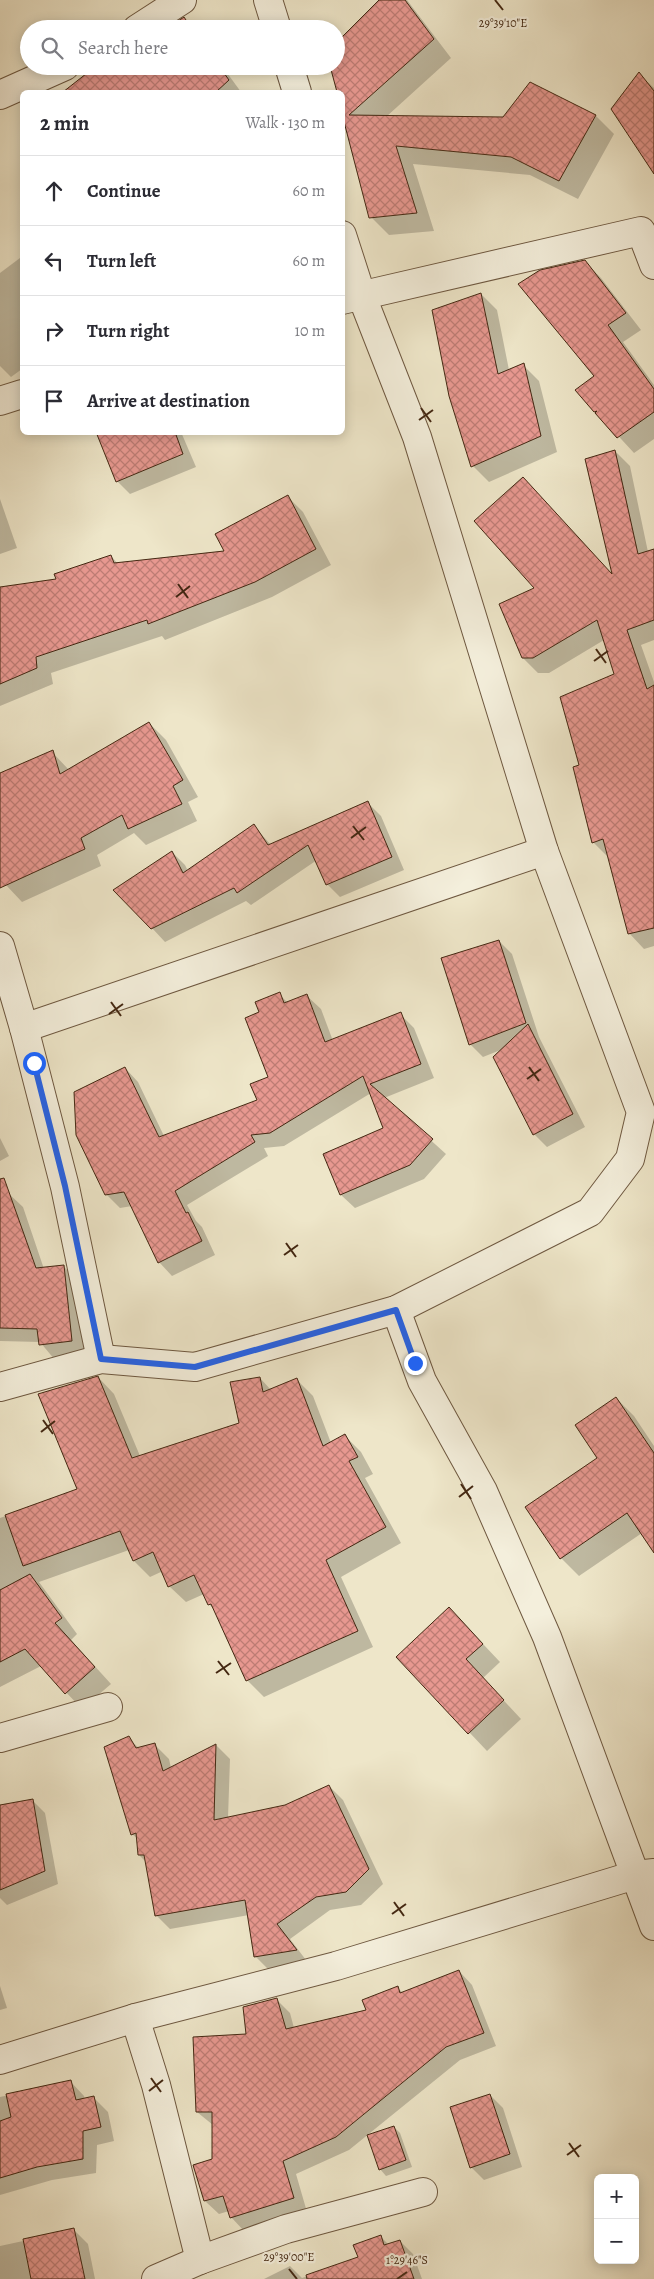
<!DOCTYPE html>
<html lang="en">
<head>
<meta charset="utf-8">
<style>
  :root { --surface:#fff; --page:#f2f2f3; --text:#2b2b33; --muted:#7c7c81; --line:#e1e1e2 }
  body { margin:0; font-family:Alegreya,serif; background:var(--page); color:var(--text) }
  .controls { position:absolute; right:15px; bottom:15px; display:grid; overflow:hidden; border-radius:8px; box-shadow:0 2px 12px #0003 }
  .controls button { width:45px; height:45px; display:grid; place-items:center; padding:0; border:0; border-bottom:1px solid var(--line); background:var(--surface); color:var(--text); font:25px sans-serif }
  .stop { position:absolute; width:15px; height:15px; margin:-11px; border:4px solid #2563eb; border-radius:50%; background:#fff }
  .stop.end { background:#2563eb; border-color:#fff; box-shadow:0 1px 5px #0008 }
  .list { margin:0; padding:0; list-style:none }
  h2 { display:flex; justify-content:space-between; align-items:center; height:65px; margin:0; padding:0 20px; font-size:21px }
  h2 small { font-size:16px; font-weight:400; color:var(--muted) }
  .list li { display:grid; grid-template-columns:32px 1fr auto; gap:15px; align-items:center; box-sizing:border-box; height:70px; padding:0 20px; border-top:1px solid var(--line) }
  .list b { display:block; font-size:19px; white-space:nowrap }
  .list em { font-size:16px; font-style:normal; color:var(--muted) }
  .icon { flex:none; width:28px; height:28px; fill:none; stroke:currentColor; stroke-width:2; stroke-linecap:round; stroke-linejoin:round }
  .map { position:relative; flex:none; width:654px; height:2279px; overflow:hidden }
  .search { position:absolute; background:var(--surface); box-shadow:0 2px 12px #0003; left:20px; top:20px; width:325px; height:55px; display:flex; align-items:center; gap:12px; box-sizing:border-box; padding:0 18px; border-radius:28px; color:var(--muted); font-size:19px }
  .panel { position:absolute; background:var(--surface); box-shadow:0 2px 12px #0003; left:20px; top:90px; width:325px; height:345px; border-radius:8px }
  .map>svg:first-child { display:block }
</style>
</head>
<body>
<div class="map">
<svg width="654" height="2279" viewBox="0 0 654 2279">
  <defs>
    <pattern id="building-cross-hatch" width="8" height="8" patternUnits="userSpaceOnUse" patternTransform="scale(1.25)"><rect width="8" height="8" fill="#e79890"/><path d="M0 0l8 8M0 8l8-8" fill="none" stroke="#bd7c74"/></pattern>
  </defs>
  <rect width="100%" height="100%" fill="#eee6c9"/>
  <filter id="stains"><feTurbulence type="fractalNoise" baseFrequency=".004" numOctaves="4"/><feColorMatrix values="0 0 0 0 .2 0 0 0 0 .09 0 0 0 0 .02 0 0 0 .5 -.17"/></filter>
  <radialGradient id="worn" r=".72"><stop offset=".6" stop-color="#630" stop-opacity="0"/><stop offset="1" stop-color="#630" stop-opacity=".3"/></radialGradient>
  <!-- shadow -->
  <g fill="#0003">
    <polygon points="381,0 407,0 451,58 386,117 504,118 596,116 614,134 578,199 530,175 413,164 434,231 389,235 371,217 342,92 338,92 332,66 336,66"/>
    <polygon points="111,66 222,66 241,92 65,92 78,82"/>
    <polygon points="639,74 654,88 654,172"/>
    <polygon points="20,258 22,261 22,369 11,377 0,366 0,273"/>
    <polygon points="584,261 601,278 641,330 623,342 654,385 654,439 634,453 576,390 595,376"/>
    <polygon points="481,294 497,310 509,370 523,365 539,381 557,452 489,482 473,466"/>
    <polygon points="97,432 181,432 196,467 130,494 117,481"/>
    <polygon points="615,451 630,466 648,552 654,550 654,640 641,645 654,682 654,946 644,949 629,933 608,857 593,842 581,766 616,675 604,640 549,673 538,673 523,658 536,589 523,478 613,577"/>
    <polygon points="287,496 303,512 331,565 272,597 165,640 162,636 51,673 53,684 0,706 0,589 57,580 111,556 118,564 226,552"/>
    <polygon points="0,499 17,548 0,554"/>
    <polygon points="149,723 166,740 198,797 188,802 197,821 146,845 134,833 97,855 101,866 22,902 6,885 0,871 0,774 52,752 69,770"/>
    <polygon points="368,803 381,816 404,870 340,897 327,884 317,860 251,905 246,901 165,942 152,928 172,852 185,865 188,871 254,826 271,845"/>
    <polygon points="499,941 512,954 539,1037 585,1127 547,1147 534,1134 503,1049 483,1057 470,1044"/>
    <polygon points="279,994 288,1003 307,996 321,1009 333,1041 400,1014 414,1028 434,1078 384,1098 446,1154 424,1179 355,1208 341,1195 324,1155 385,1129 371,1093 284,1146 264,1148 268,1156 187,1205 196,1221 202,1227 215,1255 172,1276 159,1262 132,1206 120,1208 106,1194 125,1068 138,1082 164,1136 259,1101 269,1077 261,1013"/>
    <polygon points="0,1138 9,1156 0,1161"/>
    <polygon points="8,1193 23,1207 44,1269 64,1267 79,1281 86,1356 55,1360 40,1342 0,1341 0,1196"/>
    <polygon points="98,1377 114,1394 140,1456 241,1424 260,1378 271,1390 297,1380 313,1396 331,1443 345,1436 361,1452 373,1474 365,1478 401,1543 341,1577 373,1647 264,1697 247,1680 216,1612 209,1604 204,1594 186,1602 169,1586 163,1571 150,1577 134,1561 129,1550 39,1582 77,1634 71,1640 111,1684 82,1709 41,1666 0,1687 0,1518 78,1489"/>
    <polygon points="616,1398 634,1416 654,1446 654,1551 642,1533 579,1576 561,1558 599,1458"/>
    <polygon points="467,1627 500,1662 483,1678 521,1719 487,1751 398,1657"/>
    <polygon points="128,1738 140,1749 155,1745 169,1759 171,1768 216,1745 230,1759 228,1818 285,1806 329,1786 343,1800 383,1884 361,1905 330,1910 290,1939 309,1964 269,1970 255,1956 249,1915 170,1929 156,1915 147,1863 139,1855 138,1839 132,1834"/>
    <polygon points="32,1800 45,1813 58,1884 7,1905 0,1898 0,1806"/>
    <polygon points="459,1971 472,1985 496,2046 460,2060 349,2150 296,2174 307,2212 244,2231 231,2217 229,2211 219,2214 205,2201 195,2166 213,2160 213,2125 197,2112 247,2035 277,2000 290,2013 294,2028 367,2010 398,1988 403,1993"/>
    <polygon points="0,1986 7,2008 0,2010"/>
    <polygon points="70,2081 84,2096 85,2100 94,2098 108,2112 114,2141 97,2145 96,2173 52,2180 0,2195 0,2097"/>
    <polygon points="490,2095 503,2108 522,2167 484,2180 471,2167"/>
    <polygon points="394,2127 400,2133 412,2167 386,2176 380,2169"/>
    <polygon points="74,2230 88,2244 95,2279 0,2279 0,2246"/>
    <polygon points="381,2237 389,2245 400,2241 413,2254 422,2279 264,2279 290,2266 302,2278 359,2258"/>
  </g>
  <!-- building -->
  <g fill="url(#building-cross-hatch)" stroke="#442812">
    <polygon points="379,0 405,0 434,39 349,115 503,117 530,82 596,115 559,181 511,157 396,146 417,213 369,218 342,114 342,92 337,92 330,66 336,66 336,43"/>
    <polygon points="184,17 192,29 166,29"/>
    <polygon points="96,66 219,66 229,80 216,92 63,92"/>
    <polygon points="639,72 654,91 654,174 611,109"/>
    <polygon points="585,260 626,313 608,325 654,389 654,412 617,438 595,413 597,411 594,412 575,390 594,376 518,284 540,270"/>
    <polygon points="481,293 498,374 524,363 541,436 471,467 449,396 432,310"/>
    <polygon points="96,432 175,432 183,454 116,482"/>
    <polygon points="615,450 638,554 654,549 654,620 627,630 647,689 654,685 654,928 628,934 603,839 592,843 573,767 579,765 560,697 614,674 597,620 533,658 522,658 499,604 534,588 474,521 523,477 612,574 585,459"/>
    <polygon points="288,495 316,549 255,582 148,624 147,620 36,657 37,668 0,684 0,587 56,579 54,574 111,555 114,563 224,551 215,534"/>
    <polygon points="149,722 183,780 173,786 182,804 128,829 122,815 81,838 85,849 0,888 0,773 53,750 60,774"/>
    <polygon points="368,801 392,857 326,885 308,845 237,893 234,888 151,929 113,890 172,851 183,873 254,824 268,845"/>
    <polygon points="499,940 526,1023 469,1045 441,958"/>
    <polygon points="280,992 284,1003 307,994 325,1042 401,1012 421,1064 370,1084 433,1139 410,1165 340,1195 323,1154 383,1128 363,1076 270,1133 251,1135 255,1142 175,1191 186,1213 188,1212 202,1241 158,1263 124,1192 105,1195 76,1135 74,1092 125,1067 159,1137 257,1100 250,1084 268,1077 245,1018 259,1012 255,1002"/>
    <polygon points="528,1024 573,1114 533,1135 493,1057"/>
    <polygon points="4,1178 36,1268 64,1265 72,1341 39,1345 37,1329 0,1328 0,1179"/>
    <polygon points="98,1376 132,1458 239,1423 230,1382 260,1377 263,1392 297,1378 323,1446 345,1434 358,1457 349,1461 386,1527 326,1560 358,1631 246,1681 211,1604 208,1605 194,1575 168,1587 153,1552 133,1561 120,1531 23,1566 5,1515 77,1489 38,1394"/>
    <polygon points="616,1397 654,1453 654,1553 627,1513 560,1559 525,1507 597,1458 575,1425"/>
    <polygon points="30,1574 62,1618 55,1623 95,1667 65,1694 25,1649 0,1662 0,1590"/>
    <polygon points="449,1607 483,1644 466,1659 504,1700 468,1734 396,1657"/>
    <polygon points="129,1736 136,1748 155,1743 163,1771 216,1744 214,1820 285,1805 329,1785 369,1869 346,1892 316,1897 277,1924 297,1950 254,1957 245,1900 155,1916 144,1855 138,1855 136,1833 131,1835 104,1747"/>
    <polygon points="33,1799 45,1871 0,1890 0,1805"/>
    <polygon points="459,1970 484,2033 446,2047 336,2137 283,2161 294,2198 230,2218 223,2196 204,2201 193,2165 212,2159 212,2112 196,2112 193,2037 246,2034 243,2007 277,1998 286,2029 366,2010 362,2000 398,1986 400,1993"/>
    <polygon points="71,2080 76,2100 94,2096 101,2127 83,2131 83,2159 37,2167 0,2178 0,2121 11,2117 6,2094"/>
    <polygon points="490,2094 510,2154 470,2168 450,2107"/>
    <polygon points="394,2126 406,2160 379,2170 367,2135"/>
    <polygon points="74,2228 85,2279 31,2279 23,2239"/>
    <polygon points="381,2235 384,2245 400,2240 414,2279 307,2279 306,2275 358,2257 353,2245"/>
  </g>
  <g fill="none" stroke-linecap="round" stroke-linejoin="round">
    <defs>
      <g id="minor">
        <polyline points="268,0 277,29"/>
        <polyline points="137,29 182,0"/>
        <polyline points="289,66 297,92"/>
        <polyline points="0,95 65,66"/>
        <polyline points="342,300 641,231 654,265"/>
        <polyline points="0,401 22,394"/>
        <polyline points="0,946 24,1028 65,1187 101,1359"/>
        <polyline points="24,1028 544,851"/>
        <polyline points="396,1310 422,1381 483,1491 547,1637 654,1926"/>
        <polyline points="0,1387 101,1359 195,1367 396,1310 590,1212 630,1159 641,1112 544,851 417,437 361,294 342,235"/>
        <polyline points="0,1738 108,1707"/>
        <polyline points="135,2018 156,2085 200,2260 156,2279"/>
        <polyline points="0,2060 135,2018 336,1966 635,1875 654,1873"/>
        <polyline points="200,2260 286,2229 423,2192"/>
      </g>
    </defs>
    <!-- minor casing -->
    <use href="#minor" stroke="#6e5840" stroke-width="30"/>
    <!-- minor -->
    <use href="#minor" stroke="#f4efdc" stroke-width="28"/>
  </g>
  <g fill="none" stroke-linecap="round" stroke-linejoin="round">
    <!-- route -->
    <polyline stroke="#2563eb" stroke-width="6" points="34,1063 65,1186 101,1359 195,1367 396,1310 415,1363"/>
  </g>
  <!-- ticks -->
  <path fill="none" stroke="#442812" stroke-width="2" d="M495,0L503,10M421,408L431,422M419,420L433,410M178,584L188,598M176,597L190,586M596,649L606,663M594,661L608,651M353,826L364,840M351,838L366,827M111,1002L121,1016M109,1014L123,1004M529,1067L539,1081M527,1079L541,1069M286,1243L296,1257M284,1255L298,1245M43,1420L53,1434M41,1432L55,1421M461,1484L471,1499M459,1497L473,1486M218,1661L229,1675M216,1673L231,1663M394,1902L404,1916M392,1914L406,1904M151,2078L161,2092M149,2091L163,2080M569,2143L579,2157M567,2155L581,2145M289,2269L297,2279M397,2279L407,2272"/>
  <g font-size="12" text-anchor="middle" fill="#442812" stroke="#f4efdc" stroke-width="4.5" stroke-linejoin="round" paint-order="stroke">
    <text x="503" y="27">29°39'10"E</text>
    <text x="289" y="2261">29°39'00"E</text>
    <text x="407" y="2264">1°29'46"S</text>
  </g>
  <rect width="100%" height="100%" filter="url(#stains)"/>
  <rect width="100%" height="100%" fill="url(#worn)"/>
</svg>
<div class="controls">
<button>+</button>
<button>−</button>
</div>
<div class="stop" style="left:34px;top:1063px"></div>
<div class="stop end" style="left:415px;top:1363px"></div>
<div class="search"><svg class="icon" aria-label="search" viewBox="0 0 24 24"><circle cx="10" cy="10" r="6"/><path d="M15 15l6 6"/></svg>Search here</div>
<section class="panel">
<h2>2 min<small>Walk · 130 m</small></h2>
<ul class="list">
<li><svg class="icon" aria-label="ahead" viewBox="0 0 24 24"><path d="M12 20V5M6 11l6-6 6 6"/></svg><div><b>Continue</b></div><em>60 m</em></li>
<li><svg class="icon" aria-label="left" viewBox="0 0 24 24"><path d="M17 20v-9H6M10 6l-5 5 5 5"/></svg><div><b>Turn left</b></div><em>60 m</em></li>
<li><svg class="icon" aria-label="right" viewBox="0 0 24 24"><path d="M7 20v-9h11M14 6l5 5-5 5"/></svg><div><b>Turn right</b></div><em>10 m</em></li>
<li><svg class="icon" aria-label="arrive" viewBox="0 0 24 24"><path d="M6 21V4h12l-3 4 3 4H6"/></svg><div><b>Arrive at destination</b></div></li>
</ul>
</section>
</div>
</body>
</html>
